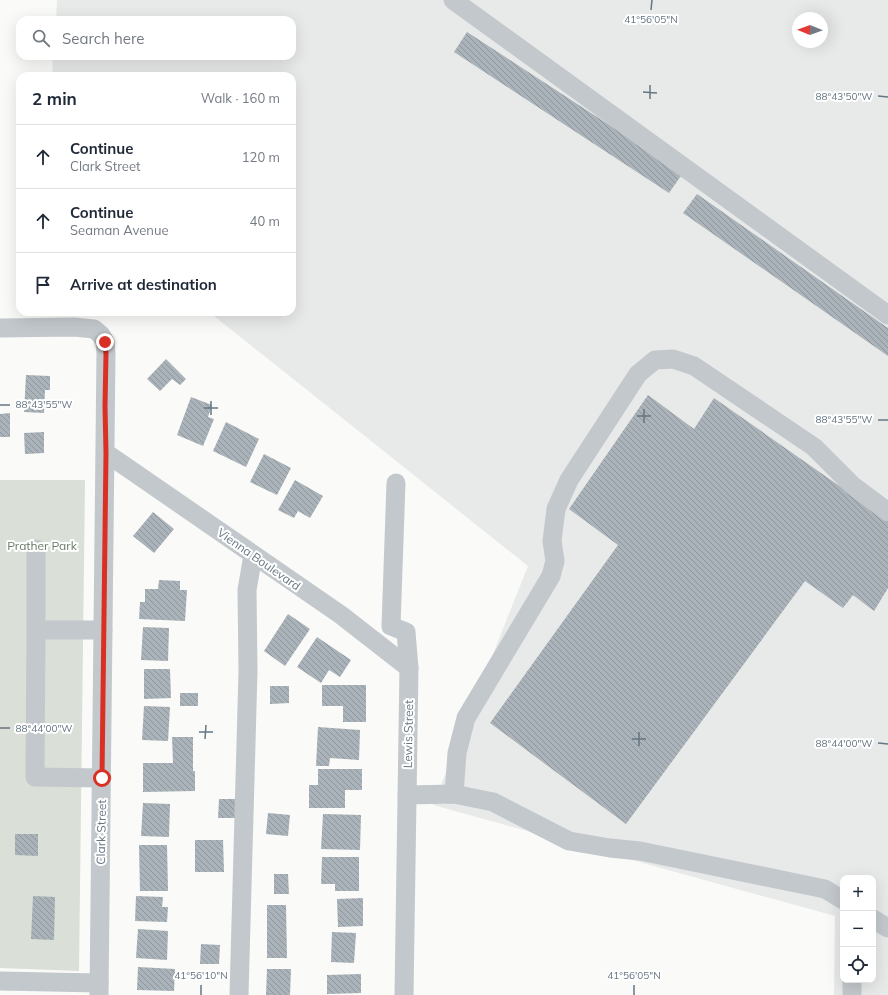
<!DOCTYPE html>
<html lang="en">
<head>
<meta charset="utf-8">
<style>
  :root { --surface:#fff; --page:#f2f2f3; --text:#1f2937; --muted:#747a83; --line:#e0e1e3 }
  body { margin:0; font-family:Mulish,sans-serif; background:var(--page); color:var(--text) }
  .controls { position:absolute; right:12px; bottom:12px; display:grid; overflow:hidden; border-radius:8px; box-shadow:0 4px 16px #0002 }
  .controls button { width:36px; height:36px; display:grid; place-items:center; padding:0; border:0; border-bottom:1px solid var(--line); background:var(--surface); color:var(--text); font:20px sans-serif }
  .compass { position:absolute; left:792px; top:12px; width:36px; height:36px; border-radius:50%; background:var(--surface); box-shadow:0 4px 16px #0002; rotate:271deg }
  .stop { position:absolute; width:12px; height:12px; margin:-9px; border:3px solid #d93025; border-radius:50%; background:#fff }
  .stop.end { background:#d93025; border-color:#fff; box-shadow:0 1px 4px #0008 }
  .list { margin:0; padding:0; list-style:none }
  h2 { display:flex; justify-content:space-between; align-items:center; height:52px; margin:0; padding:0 16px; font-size:17px }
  h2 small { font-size:13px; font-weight:400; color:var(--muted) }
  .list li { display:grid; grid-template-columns:26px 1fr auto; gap:12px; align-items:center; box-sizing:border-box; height:64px; padding:0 16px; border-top:1px solid var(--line) }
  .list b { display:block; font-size:15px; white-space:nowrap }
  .list p { margin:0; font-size:13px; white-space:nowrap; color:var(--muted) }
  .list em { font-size:13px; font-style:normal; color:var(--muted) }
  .icon { flex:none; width:22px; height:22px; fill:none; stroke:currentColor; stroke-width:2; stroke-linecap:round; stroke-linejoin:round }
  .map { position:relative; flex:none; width:888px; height:995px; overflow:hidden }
  .search { position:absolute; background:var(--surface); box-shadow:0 4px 16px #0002; left:16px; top:16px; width:280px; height:44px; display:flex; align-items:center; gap:10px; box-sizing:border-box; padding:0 14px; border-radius:12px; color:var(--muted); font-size:15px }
  .panel { position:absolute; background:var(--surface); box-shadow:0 4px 16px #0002; left:16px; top:72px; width:280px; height:244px; border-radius:12px }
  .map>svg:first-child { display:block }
</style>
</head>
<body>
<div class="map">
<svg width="888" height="995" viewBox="0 0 888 995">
  <defs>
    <pattern id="building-back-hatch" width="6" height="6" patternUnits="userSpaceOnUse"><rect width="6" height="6" fill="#aab3b9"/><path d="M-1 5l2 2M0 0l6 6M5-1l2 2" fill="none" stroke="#8e969c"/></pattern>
  </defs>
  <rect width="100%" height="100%" fill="#fafaf8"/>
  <!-- built -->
  <path fill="#e8e9e9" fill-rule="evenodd" d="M57,0H888V995H834L835,916L433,805L528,566L209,312H292V76H52L53,56H292V20H56ZM798,18H822V42H798ZM843,878H873V980H843Z"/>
  <!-- park -->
  <polygon fill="#dadfd7" points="0,480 85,480 79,971 0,968"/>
  <!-- building -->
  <g fill="url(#building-back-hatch)">
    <polygon points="467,32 683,173 669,193 454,52"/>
    <polygon points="697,194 888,328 888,356 683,213"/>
    <polygon points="166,359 186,379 180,385 172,379 160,391 147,379"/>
    <polygon points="26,375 50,376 50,390 45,390 44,413 24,412"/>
    <polygon points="648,395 694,429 714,398 888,520 888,588 874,611 853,595 843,608 805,581 626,824 490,723 618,545 569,509"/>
    <polygon points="191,397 212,405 208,417 214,419 203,446 177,435"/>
    <polygon points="10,413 10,437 0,437 0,414"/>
    <polygon points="226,422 259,439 246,467 213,451"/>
    <polygon points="44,432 44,453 25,454 24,433"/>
    <polygon points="264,454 291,468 277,495 250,482"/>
    <polygon points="295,480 323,496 310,518 298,511 294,518 278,510"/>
    <polygon points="153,512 174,529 154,553 133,536"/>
    <polygon points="159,580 180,581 180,590 187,590 185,621 139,619 140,602 145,602 145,589 158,589"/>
    <polygon points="288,614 310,629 285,666 264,651"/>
    <polygon points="143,627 169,628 168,661 141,660"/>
    <polygon points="317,637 351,660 340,677 329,670 321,683 297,667"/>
    <polygon points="144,669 170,669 171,698 144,699"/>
    <polygon points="322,685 366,685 366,722 343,722 343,706 322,706"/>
    <polygon points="270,686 289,686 289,703 270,704"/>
    <rect x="180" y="693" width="18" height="13"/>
    <polygon points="144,706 170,707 168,741 142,740"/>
    <polygon points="318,727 360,730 359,760 330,758 329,766 316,766"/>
    <polygon points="172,737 193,737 193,771 195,771 195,791 143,792 143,763 173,763"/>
    <polygon points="318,769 362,769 362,790 345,790 345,808 309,808 309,785 318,785"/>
    <polygon points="219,799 239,799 238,818 218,818"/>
    <polygon points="143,803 170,804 169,837 141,836"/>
    <polygon points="268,813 290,815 288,836 266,834"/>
    <polygon points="323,814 361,815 360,850 321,849"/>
    <polygon points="15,834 38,834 38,856 15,855"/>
    <polygon points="195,840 223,840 224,872 195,872"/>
    <polygon points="139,845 167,845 168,891 140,891"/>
    <polygon points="322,857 359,857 359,891 335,891 335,884 321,884"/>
    <polygon points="274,874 288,874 289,894 274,894"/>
    <polygon points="33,896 55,897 54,940 31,939"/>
    <polygon points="136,896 163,897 162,907 168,907 167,922 135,921"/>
    <polygon points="363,898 363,926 338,927 337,899"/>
    <polygon points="267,905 286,905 287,958 267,958"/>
    <polygon points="138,929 168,931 167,960 136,958"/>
    <polygon points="332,932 356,933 354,963 331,962"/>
    <polygon points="201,944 220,945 219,964 200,964"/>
    <polygon points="138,967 175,969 174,991 137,990"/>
    <polygon points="267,969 291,969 290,995 266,995"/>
    <polygon points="361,974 361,993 327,994 327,975"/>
  </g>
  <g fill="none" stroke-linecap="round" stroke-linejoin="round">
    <!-- minor -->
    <g stroke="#c3c8cc" stroke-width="19">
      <polyline points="453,0 888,315"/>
      <polyline points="0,328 74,327 94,329 101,335 105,342 106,353 99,995"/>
      <polyline points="106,453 341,615 409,668"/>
      <polyline points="396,483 391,626 406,632 409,668 404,995"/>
      <polyline points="36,630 36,549"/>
      <polyline points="102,778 35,777 36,630 103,630"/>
      <polyline points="454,794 457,753 466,718 551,576 555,561 552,541 556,509 569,480 638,374 655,360 673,359 694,366 814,447 852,485 888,512"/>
      <polyline points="407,795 454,794 493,802 569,841 610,848 640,851 825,889 843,900"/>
      <polyline points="873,919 888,928"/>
      <polyline points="0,981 99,983"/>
      <polyline points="239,995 248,671 247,590 253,555"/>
      <polyline points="852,995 852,980"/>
    </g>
  </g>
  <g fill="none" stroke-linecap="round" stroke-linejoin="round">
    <!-- route -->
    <polyline stroke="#d93025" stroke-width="5" points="102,778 106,453 105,406 106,354 105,342"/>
  </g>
  <!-- ticks -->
  <path fill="none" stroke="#657683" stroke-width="1.5" d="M651,10L652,0M643,92L657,93M878,96L888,97M650,99V85M0,405H10M204,408H218M211,415V401M637,416H651M878,420H888M644,423V409M0,728H10M199,732H213M205,739L206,725M632,739H646M878,743L888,744M639,746V732M201,995V985M634,995V985"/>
  <g text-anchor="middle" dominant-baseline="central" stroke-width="4" stroke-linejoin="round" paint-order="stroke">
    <!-- park labels -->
    <g font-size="12" fill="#687a64" stroke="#fff">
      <text x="42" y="545">Prather Park</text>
    </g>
    <!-- street labels -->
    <g font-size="12" fill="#657683" stroke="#fff">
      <text transform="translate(259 559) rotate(35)">Vienna Boulevard</text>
      <text transform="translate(408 734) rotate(-89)">Lewis Street</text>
      <text transform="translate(101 832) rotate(-89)">Clark Street</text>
    </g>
  </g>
  <g font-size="10" text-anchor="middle" fill="#657683" stroke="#fff" stroke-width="4" stroke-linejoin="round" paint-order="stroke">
    <text x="651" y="23">41°56'05"N</text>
    <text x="844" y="100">88°43'50"W</text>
    <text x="44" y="408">88°43'55"W</text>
    <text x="844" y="423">88°43'55"W</text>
    <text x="44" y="732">88°44'00"W</text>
    <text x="844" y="747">88°44'00"W</text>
    <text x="201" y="979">41°56'10"N</text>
    <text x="634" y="979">41°56'05"N</text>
  </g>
</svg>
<div class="controls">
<button>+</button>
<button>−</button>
<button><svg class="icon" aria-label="locate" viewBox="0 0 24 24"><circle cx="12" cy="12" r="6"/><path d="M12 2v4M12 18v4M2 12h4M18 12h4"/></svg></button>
</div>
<svg class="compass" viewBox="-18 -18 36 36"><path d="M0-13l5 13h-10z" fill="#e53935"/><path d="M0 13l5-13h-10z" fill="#747a83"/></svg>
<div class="stop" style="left:102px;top:778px"></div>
<div class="stop end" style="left:105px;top:342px"></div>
<div class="search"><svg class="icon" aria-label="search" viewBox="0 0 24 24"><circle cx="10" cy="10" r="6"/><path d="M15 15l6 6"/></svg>Search here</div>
<section class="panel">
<h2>2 min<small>Walk · 160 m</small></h2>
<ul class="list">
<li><svg class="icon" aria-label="ahead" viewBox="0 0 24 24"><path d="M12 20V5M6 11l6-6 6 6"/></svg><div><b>Continue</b><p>Clark Street</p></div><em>120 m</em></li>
<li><svg class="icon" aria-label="ahead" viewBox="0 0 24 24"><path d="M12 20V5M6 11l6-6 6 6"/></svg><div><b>Continue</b><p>Seaman Avenue</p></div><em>40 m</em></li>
<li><svg class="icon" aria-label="arrive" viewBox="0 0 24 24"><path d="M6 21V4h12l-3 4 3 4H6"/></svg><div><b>Arrive at destination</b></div></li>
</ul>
</section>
</div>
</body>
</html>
